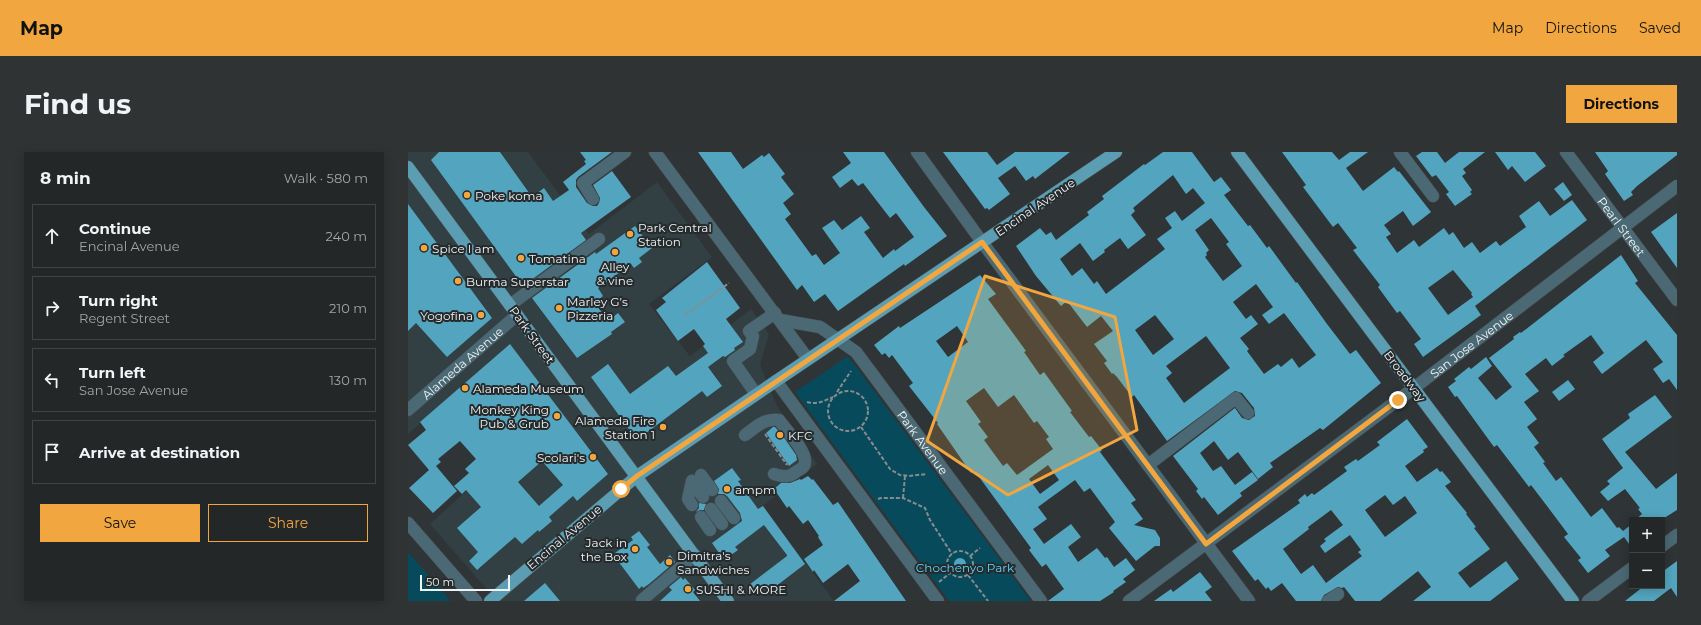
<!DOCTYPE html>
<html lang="en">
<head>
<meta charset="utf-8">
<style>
  :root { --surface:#232728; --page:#2f3334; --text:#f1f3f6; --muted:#a3a5a8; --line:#404445; --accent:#f1a63f }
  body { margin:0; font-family:Montserrat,sans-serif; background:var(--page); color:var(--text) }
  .controls { position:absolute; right:12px; bottom:12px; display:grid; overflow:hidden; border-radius:0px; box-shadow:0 2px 10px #0003 }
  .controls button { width:36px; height:36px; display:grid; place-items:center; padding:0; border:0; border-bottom:1px solid var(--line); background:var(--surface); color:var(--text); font:20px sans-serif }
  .scale { position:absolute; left:12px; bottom:10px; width:90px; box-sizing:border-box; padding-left:4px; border:2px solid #f0f4f5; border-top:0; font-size:11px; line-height:14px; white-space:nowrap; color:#f0f4f5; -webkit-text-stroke:3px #252a2c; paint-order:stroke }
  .stop { position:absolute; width:12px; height:12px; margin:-9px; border:3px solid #f1a63f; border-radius:50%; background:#fff }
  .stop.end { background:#f1a63f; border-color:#fff; box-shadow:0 1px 4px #0008 }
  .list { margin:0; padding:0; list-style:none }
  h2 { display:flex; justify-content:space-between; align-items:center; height:52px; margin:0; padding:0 16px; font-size:17px }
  h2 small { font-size:13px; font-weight:400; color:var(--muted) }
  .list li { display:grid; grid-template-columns:26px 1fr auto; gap:12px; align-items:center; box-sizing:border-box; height:64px; margin:0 8px 8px; padding:0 8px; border:1px solid var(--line); border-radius:0px }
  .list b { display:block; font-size:15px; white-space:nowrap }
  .list p { margin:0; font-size:13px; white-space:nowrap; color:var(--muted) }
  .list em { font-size:13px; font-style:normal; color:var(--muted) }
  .actions { display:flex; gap:8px; padding:12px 16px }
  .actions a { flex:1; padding:9px 0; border:1px solid var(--accent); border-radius:0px; text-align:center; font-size:14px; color:var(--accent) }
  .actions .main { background:var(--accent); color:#111 }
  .icon { flex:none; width:22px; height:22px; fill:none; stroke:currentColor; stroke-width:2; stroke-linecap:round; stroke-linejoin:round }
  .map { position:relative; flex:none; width:1269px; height:449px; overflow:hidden; border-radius:0px }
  header { display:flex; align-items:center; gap:24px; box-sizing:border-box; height:56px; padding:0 20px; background:var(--accent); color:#111 }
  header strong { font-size:19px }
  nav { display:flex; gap:22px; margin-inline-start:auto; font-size:14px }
  .intro { display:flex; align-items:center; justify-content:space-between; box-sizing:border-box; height:96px; padding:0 24px }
  h1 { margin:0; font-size:28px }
  .button { padding:10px 18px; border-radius:0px; background:var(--accent); color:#111; font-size:14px; font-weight:700 }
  main { display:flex; gap:24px; padding:0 24px }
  aside { flex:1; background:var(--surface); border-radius:0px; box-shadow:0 2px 10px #0003 }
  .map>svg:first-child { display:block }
</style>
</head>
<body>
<header>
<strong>Map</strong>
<nav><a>Map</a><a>Directions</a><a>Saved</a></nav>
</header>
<div class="intro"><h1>Find us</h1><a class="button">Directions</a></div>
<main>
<aside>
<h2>8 min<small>Walk · 580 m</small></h2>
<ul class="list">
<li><svg class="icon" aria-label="ahead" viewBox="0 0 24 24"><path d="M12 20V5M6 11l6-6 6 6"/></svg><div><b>Continue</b><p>Encinal Avenue</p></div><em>240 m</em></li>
<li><svg class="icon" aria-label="right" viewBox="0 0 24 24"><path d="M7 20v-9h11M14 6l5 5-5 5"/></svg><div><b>Turn right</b><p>Regent Street</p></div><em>210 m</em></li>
<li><svg class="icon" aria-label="left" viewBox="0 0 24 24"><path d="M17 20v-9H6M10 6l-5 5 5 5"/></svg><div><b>Turn left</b><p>San Jose Avenue</p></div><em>130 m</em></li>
<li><svg class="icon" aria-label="arrive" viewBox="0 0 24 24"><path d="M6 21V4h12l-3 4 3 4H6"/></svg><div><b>Arrive at destination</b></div></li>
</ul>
<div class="actions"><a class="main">Save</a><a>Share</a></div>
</aside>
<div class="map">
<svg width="1269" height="449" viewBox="0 0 1269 449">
  <rect width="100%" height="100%" fill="#2f3436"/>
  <!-- built -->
  <polygon fill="#323f43" points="0,0 120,0 181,82 249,30 304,105 241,152 282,204 343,157 361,182 352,213 369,254 409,312 355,354 426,449 89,449 22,372 79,320 26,259 0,282"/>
  <!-- green -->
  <g fill="#074a5b">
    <polygon points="440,204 623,449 541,449 387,240"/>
    <polygon points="0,400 43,449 0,449"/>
  </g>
  <!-- building -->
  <g fill="#53a5bf" fill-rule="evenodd">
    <polygon points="31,0 92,0 124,45 136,36 145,49 161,38 155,30 178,12 176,9 178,8 172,0 204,0 170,25 168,28 168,35 179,51 185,54 189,54 191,51 192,46 185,33 204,19 223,45 173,81 178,88 115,134 23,8"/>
    <polygon points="290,0 323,0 335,17 354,3 356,5 361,1 377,22 373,25 386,42 375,51 383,62 377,67 404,104 408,102 416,113 432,101 414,76 426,68 434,78 453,64 462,76 456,80 475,106 486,97 487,99 506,85 488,61 482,66 455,31 450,34 444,27 432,36 424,25 443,11 435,0 476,0 516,55 539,84 497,114 496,112 430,159 417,142 406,150 394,133 389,138"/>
    <polygon points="535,0 579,0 589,13 607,0 662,0 627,27 625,24 618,29 607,14 590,26 602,42 581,58 579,56 577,57"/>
    <path d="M755,0H784L806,30L813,25L823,38L816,43L840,74L842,73L859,96L861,94L888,131L889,130L919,172L942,202L948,198L973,231L915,278L912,276L862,311L865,315L850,327L830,300L820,308L806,289L792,301L805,319L813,314L827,333L844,320L850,328L832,341L834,344L810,363L796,345L794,347L788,339L790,337L765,304L827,256L834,266L841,268L847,264L846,256L834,241L827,239L759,289L726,243L724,245L709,225L705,221L704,222L696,211L699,209L686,192L705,179L693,164L679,175L659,149L653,154L628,124L608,94L632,76L638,83L643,80L648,88L681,63L679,60L696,47L694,44L736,12L737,13ZM765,23L778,42L785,36L797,51L774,69L767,59L757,66L764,76L749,87L757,97L698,142L689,129L686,132L674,116L664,124L652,107L672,91L685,109L697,100L696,98L712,86L720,97L738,83L723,63L727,59L725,56ZM803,66L821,90L818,92L834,114L815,129L797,105L799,103L798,101L801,98L787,78ZM848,132L865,155L854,163L861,172L876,161L908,203L891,216L884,206L873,215L870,212L856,222L839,199L841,197L832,186L850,172L843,163L838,167L825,150ZM747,163L766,187L745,203L727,178ZM798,184L822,216L776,251L758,226L764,221L758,214Z"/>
    <path d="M874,0H924L931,8L942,0H960L938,16L955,39L986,15L990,20L991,19L1023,60L1005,74L995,59L976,73L983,82L978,85L989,101L1006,88L1011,95L1036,76L1041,83L1045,80L1056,96L1064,90L1072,101L1088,89L1092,94L1118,75L1111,64L1131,49L1142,64L1164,48L1179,68L1067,154L1073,163L1015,205L1006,192L1013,187L992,159L989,161L970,135L972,133L945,98L949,96L930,71L925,75L895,35L898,33ZM1045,118L1064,141L1063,142L1065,145L1040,163L1020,136Z"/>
    <polygon points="1014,0 1029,0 1037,11 1051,0 1077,0 1055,17 1058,21 1054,24 1064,38 1062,40 1064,42 1047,54 1038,42 1041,40 1028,23 1024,25 1008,4"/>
    <polygon points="1087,0 1127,0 1138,14 1117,30 1104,14 1100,18"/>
    <polygon points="1187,0 1269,0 1269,3 1229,34 1223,40 1225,43 1216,49 1197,22 1200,19"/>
    <polygon points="1155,30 1164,43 1156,49 1146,37"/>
    <polygon points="0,52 84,166 39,205 8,171 0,179"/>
    <polygon points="1269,61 1269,116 1243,80"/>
    <polygon points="227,74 244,96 231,106 234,110 226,116 223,112 190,136 195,144 187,151 200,169 210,161 217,170 203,180 204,182 169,206 124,146 187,100 188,102"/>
    <polygon points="1213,103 1230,129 1227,131 1269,183 1269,238 1261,227 1255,231 1245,217 1255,210 1238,188 1194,222 1185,210 1196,201 1183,183 1155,203 1157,204 1144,214 1138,206 1117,222 1131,239 1116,250 1129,267 1119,275 1131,291 1126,295 1137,310 1135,311 1148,329 1153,325 1183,365 1194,356 1209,376 1211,375 1215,379 1224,372 1224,396 1216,385 1197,398 1202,404 1180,421 1170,408 1173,406 1156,385 1160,382 1139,354 1123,333 1121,335 1089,293 1086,295 1049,244 1047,245 1040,235 1048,229 1046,227 1061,215 1063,217 1078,205 1084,214 1070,226 1088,248 1104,235 1081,206 1106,187 1105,185 1112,180 1113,181"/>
    <polygon points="299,110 332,156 318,167 335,190 326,196 327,198 317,205 315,204 300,215 314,234 299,245 294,239 229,288 183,225 200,212 222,242 260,214 268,224 300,201 295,194 297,192 286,177 270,189 248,158 258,150 254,146"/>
    <path d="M572,123L588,142L580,147L618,199L616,200L632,223L636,220L664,259L662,260L681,285L683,284L694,298L692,300L728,348L723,351L735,367L726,373L747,378L752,386V394H747L728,409L701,376L707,370L682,336L676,340L667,328L630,355L639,367L625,377L636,392L663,372L673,385L660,395L670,410L689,396L697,406L699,405L706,415L718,406L727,418L715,427L718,430L705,439L706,440L692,449H640L656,437L638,412L634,415L621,398L623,396L566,318L563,321L529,272L530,271L501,234L505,231L484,203L481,206L477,201L474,203L466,193L491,174L492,176ZM549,174L560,190L540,205L528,189ZM576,236L590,255L606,243L626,271L629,269L641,285L638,287L645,297L609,323L599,311L595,314L576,288L580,285L570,272L573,270L558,249ZM640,313L651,328L632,342L621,327Z"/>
    <path d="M102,192L200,322L169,349L165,344L141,365L144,369L131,380L130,378L114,392L107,385L69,418L61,409L70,400L49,376L73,355L58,338L54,342L46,334L61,321L57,317L68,307L52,289L30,307L33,310L28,314L49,339L25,361L1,336L21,318L0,293L18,278L12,270ZM134,309L155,333L131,354L110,330Z"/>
    <polygon points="1160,228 1167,237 1151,249 1144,240"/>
    <polygon points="1247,243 1264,265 1217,300 1248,337 1269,321 1269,358 1253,368 1227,368 1234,362 1230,357 1232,356 1217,337 1200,349 1192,340 1202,332 1199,329 1215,316 1194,287 1222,266 1220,262"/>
    <path d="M999,267L1020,295L1015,298L1016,300L997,314L1009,330L1029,316L1032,320L1034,319L1043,330L1037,334L1059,361L1058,362L1068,375L1066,376L1082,397L1050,421L1062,436L1098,409L1111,427L1082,449H1005L1023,435L1010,419L972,449H947L936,435L934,436L930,435L916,443L913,449H888L874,431L863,439L860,435L858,437L850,427L847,429L824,399L892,351L890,348L897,342L899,345L904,341L906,343L939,319L936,315L948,307L950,309L972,293L969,290ZM977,343L985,353L997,344L1009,361L977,385L957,358ZM923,358L935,373L916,387L918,389L912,394L917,401L942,383L953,398L950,400L954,404L918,431L905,413L893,422L875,397L901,377L900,375Z"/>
    <polygon points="365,275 367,275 377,287 388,303 389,308 381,314 358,281"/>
    <polygon points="324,316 333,328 330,329 350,357 355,354 397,412 363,438 359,433 347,442 341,433 379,404 379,403 356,373 327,395 330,398 316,408 304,391 334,369 332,361 319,344 316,342 310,342 311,337 306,329"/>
    <polygon points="400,324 404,328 405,327 425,353 430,350 498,449 426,449 452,429 440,412 415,431 406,418 405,420 396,407 415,393 410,385 411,384 400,368 395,372 381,354 379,356 366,337 373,331 382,331 392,327 393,328"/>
    <polygon points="291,351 298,352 296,358 292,358 288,360 291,356"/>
    <polygon points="231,379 242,393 239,395 252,412 262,403 267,410 241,432 235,436 234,434 231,437 207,405 209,403 207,401 225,388 223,385"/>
    <circle cx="552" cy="412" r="6"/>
    <polygon points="1269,409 1269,445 1263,436 1246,449 1217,449 1236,434 1254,434 1254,420"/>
    <polygon points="792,420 804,435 797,440 804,449 746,449 763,437 765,440"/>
    <polygon points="273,425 275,428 277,426 287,438 285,440 292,449 252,449 264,438 261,435"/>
    <polygon points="137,431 152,449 116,449"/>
  </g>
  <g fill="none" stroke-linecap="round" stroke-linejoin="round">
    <defs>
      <g id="minor">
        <polyline points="247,0 400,207"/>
        <polyline points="509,0 574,90 841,449"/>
        <polyline points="992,0 1025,44"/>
        <path id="s1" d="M1158,0L1269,148"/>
        <polyline points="185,47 175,31 217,0"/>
        <polyline points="102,153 191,87"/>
        <path id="s2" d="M372,168L412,175L448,200L633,449"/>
        <polyline points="368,229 530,449"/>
        <polyline points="348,242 325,209 342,197 345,184 341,179 367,161"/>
        <path id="s3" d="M0,258L109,163"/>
        <path d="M337,283C348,275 356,266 371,268C378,278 398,298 397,310C397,315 393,317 389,319C381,326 376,325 366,322"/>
        <polyline points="740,313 828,246 840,261"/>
        <polyline points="293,323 304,338"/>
        <polyline points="284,329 280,347 284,353"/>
        <polyline points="284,329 295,345"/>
        <polyline points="313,349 326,366"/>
        <polyline points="303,357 314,372"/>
        <polyline points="293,365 302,378"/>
        <polyline points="0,371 68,449"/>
        <polyline points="1254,394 1269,383"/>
        <polyline points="234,448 287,403"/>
        <path id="s4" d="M721,449L1006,236L1269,34"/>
        <polyline points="920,449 930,442"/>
        <polyline points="1180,449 1224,416"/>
      </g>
      <g id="major">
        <polyline points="829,0 1165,449"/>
        <polyline points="0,15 320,449"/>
        <polyline points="82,449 229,324 368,229 708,0"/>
      </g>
    </defs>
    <!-- minor casing -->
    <use href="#minor" stroke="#4e5355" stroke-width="13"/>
    <!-- major casing -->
    <use href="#major" stroke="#4e5355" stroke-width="13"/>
    <!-- path -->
    <g stroke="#888c8e" stroke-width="2" stroke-dasharray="4 2" stroke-linecap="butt">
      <polyline points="277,163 321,131"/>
      <circle cx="440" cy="259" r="20"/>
      <polyline points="429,240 443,219"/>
      <path d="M399,250C409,253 416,249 425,245"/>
      <polyline points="453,275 482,317 492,323 501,324 519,322"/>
      <polyline points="357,282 379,313"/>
      <polyline points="495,346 497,324"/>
      <polyline points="470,347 473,346 495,346 517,356 522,368 544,402"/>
      <circle cx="552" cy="412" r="13"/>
      <polyline points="562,404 572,396"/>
      <polyline points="560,423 580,449"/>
      <polyline points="531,430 542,421"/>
    </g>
    <!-- minor -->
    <use href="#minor" stroke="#4a6974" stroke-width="12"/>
    <!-- major -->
    <use href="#major" stroke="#5b9eb3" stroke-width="12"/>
  </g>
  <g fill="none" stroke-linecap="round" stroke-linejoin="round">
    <!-- route -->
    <polyline stroke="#f1a63f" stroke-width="5" points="213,337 229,324 574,90 798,392 990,248"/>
  </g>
  <!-- marked area -->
  <path fill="#f1a63f" fill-opacity="0.2" stroke="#f1a63f" stroke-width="3" stroke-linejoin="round" d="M577,124L707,165L729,278L600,343L519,289Z"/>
  <!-- markers -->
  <g fill="#f1a63f" stroke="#252a2c" stroke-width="1.5">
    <circle cx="59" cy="43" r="4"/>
    <circle cx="222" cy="82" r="4"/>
    <circle cx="16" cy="96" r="4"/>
    <circle cx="207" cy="100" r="4"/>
    <circle cx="113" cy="106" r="4"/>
    <circle cx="50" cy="129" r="4"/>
    <circle cx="151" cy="156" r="4"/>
    <circle cx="73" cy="163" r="4"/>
    <circle cx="57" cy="236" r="4"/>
    <circle cx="149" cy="264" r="4"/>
    <circle cx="255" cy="275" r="4"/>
    <circle cx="372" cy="283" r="4"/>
    <circle cx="185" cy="305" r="4"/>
    <circle cx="319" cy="337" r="4"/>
    <circle cx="227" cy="397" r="4"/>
    <circle cx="261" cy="410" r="4"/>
    <circle cx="280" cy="437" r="4"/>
  </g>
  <g text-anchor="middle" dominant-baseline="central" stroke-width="4" stroke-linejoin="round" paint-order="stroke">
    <!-- poi labels -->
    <g font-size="12" fill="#f0f4f5" stroke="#252a2c" text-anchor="start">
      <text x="67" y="43">Poke koma</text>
      <text x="230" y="75">Park Central<tspan x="230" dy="14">Station</tspan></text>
      <text x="24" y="96">Spice I am</text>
      <text x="121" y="106">Tomatina</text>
      <text x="207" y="114" text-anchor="middle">Alley<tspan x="207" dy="14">&amp; vine</tspan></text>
      <text x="58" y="129">Burma Superstar</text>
      <text x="159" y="149">Marley G’s<tspan x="159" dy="14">Pizzeria</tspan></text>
      <text x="65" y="163" text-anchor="end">Yogofina</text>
      <text x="65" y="236">Alameda Museum</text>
      <text x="141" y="257" text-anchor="end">Monkey King<tspan x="141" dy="14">Pub &amp; Grub</tspan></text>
      <text x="247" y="268" text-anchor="end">Alameda Fire<tspan x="247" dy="14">Station 1</tspan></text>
      <text x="380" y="283">KFC</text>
      <text x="177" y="305" text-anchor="end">Scolari's</text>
      <text x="327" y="337">ampm</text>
      <text x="219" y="390" text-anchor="end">Jack in<tspan x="219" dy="14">the Box</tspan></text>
      <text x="269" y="403">Dimitra's<tspan x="269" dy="14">Sandwiches</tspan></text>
      <text x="288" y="437">SUSHI &amp; MORE</text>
    </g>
    <!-- street labels -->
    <g font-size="12" fill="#f0f4f5" stroke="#252a2c">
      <text transform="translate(627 55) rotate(-34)">Encinal Avenue</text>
      <text stroke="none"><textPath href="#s1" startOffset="93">Pearl Street</textPath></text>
      <text transform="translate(124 183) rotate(54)">Park Street</text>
      <text stroke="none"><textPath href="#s4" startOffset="428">San Jose Avenue</textPath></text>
      <text stroke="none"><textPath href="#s3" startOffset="72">Alameda Avenue</textPath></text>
      <text transform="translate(997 224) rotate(53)">Broadway</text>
      <text stroke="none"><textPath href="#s2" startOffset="197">Park Avenue</textPath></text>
      <text transform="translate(156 385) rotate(-40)">Encinal Avenue</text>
    </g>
    <!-- park labels -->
    <g font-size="12" fill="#5dd6fa" stroke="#252a2c">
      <text x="557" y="415">Chochenyo Park</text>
    </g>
  </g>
</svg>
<div class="controls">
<button>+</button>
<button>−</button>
</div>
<div class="scale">50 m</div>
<div class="stop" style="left:213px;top:337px"></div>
<div class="stop end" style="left:990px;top:248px"></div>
</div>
</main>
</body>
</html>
